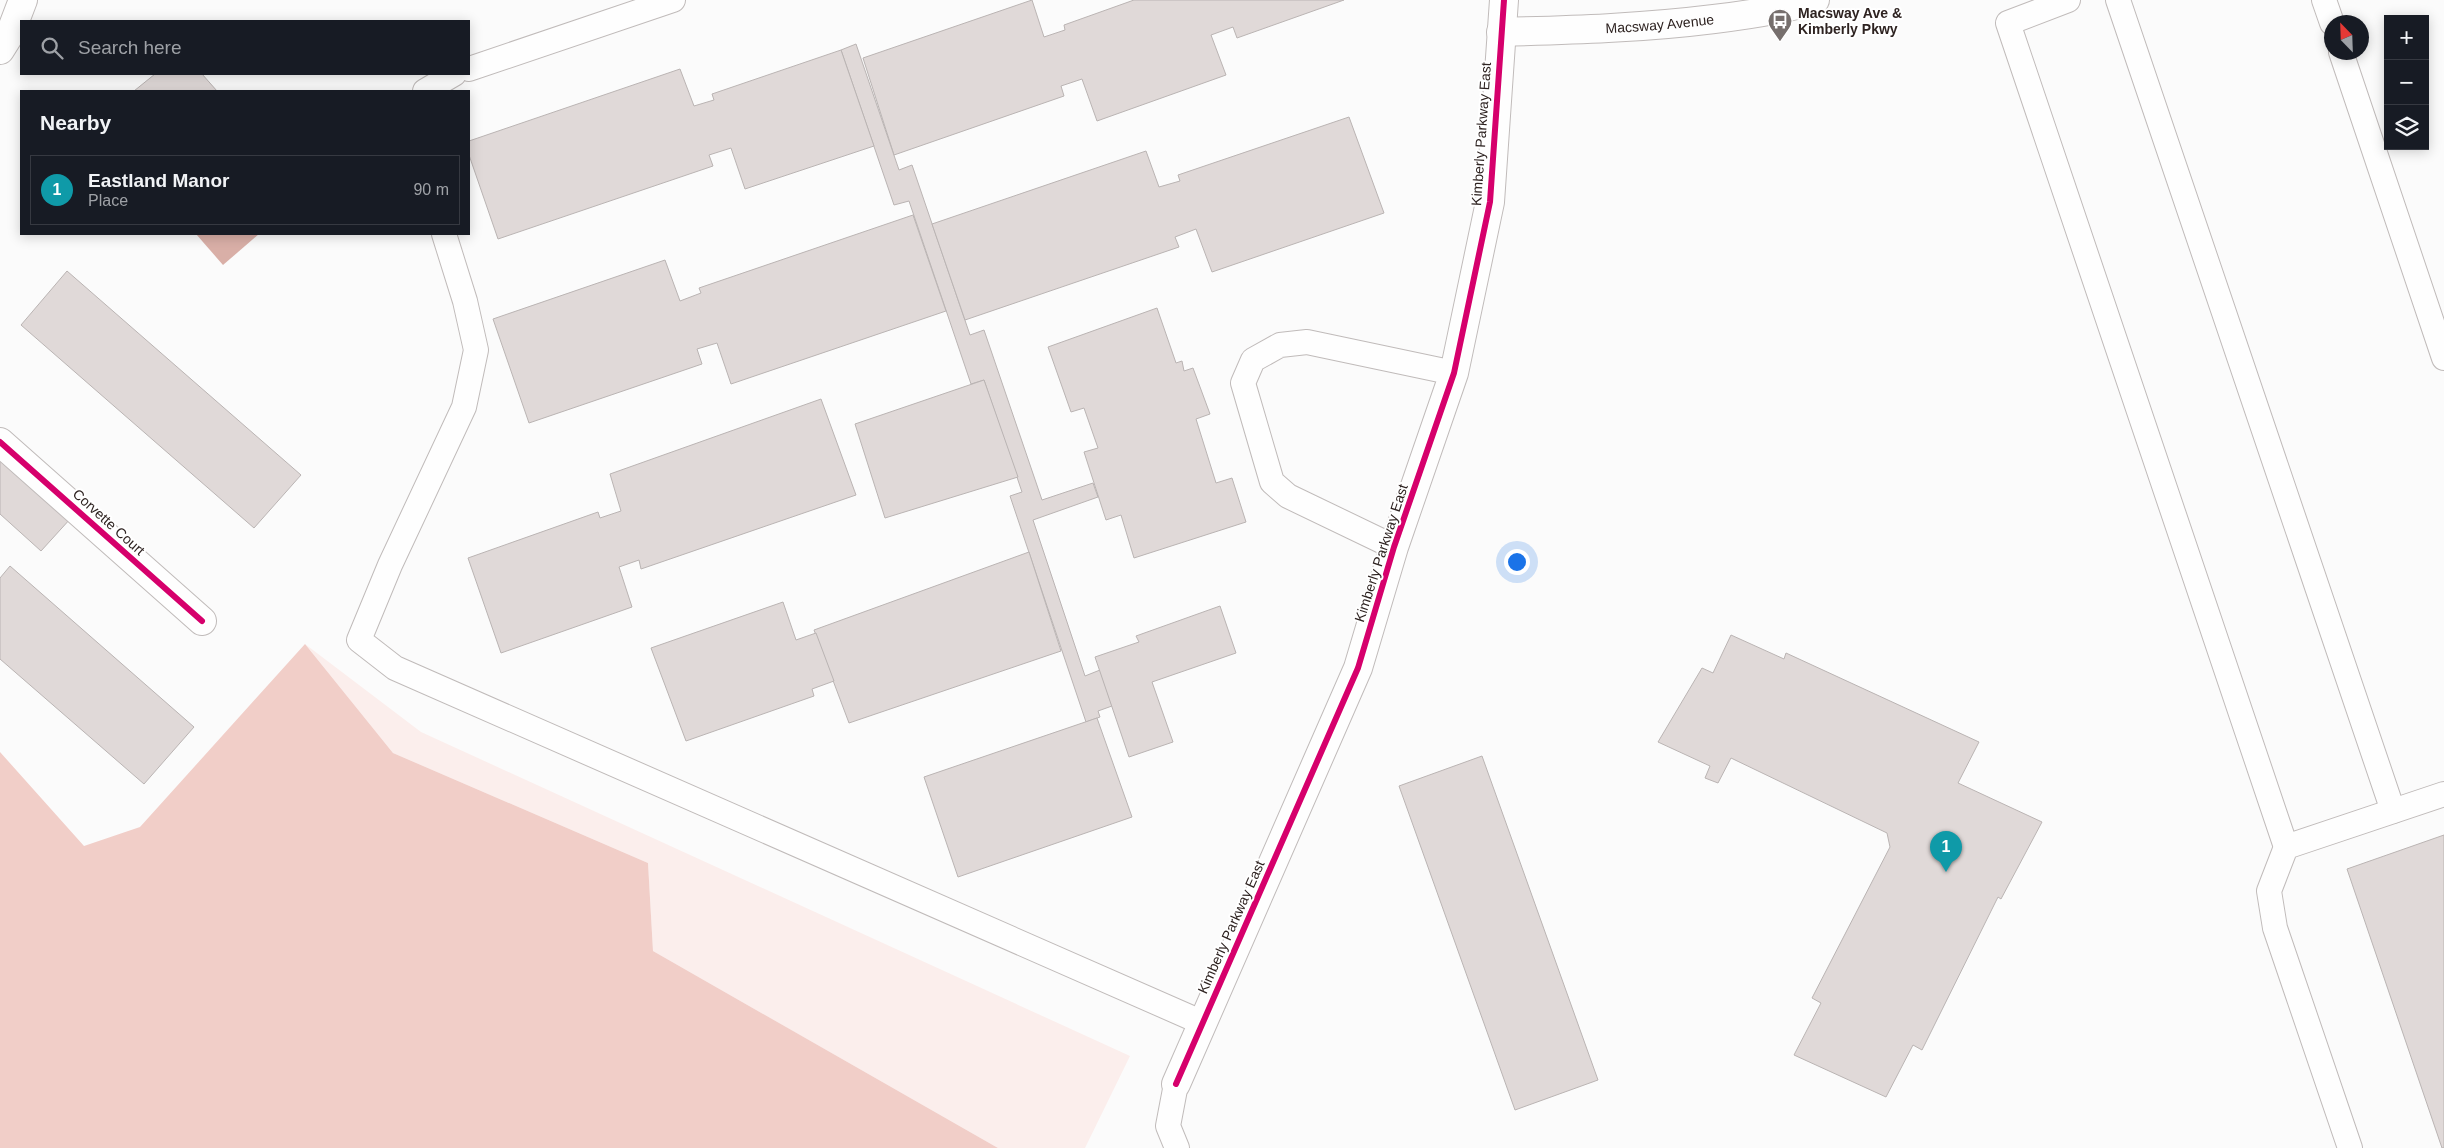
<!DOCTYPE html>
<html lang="en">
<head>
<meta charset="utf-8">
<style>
  :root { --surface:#171b24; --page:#242831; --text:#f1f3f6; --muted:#9ea1a6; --line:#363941; --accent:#0f766e }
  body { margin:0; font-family:Helvetica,sans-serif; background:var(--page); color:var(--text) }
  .controls { position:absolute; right:15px; top:15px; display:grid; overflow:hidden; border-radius:0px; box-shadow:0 2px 12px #0003 }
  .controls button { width:45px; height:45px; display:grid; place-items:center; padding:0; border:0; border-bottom:1px solid var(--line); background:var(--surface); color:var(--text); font:25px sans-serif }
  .compass { position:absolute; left:2324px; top:15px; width:45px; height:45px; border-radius:50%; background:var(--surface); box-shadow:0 2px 12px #0003; rotate:337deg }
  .you { position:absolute; left:1516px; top:561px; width:18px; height:18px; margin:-12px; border:4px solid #fff; border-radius:50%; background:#1a73e8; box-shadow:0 0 0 8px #1a73e833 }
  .badge { display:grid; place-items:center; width:32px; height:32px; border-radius:50%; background:var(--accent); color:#fff; font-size:16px; font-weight:700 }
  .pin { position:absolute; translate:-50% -41px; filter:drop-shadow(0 1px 2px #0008) }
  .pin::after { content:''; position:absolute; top:26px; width:18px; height:15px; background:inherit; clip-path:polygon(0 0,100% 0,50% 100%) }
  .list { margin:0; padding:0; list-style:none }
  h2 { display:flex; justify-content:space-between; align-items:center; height:65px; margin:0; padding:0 20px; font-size:21px }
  h2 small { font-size:16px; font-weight:400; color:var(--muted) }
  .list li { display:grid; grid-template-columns:32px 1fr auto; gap:15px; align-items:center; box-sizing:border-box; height:70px; margin:0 10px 10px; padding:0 10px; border:1px solid var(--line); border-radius:0px }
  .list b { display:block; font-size:19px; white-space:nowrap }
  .list p { margin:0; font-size:16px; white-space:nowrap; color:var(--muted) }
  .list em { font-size:16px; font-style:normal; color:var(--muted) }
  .icon { flex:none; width:28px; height:28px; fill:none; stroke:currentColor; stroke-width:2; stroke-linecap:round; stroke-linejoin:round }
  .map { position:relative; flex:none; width:2444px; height:1148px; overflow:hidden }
  .search { position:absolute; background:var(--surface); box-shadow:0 2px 12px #0003; left:20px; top:20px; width:450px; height:55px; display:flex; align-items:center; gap:12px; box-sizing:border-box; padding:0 18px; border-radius:0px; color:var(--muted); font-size:19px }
  .panel { position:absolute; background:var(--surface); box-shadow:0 2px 12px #0003; left:20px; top:90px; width:450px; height:145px; border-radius:0px }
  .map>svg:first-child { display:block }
</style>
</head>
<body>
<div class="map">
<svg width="2444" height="1148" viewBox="0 0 2444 1148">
  <rect width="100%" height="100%" fill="#fbfbfb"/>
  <!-- green -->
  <polygon fill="#fbeeec" points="305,644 421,732 1130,1056 1085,1148 998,1148 653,951 648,863 393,753"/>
  <!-- forest -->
  <polygon fill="#f1cec8" points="305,644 393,753 648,863 653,951 998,1148 0,1148 0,752 84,846 140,827"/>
  <!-- water -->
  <polygon fill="#d9afa7" points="196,234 259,234 223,265"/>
  <!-- building -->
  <g fill="#e0d9d8" stroke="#bab4b3">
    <polygon points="1032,0 1044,37 1065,30 1064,25 1134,0 1344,0 1237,38 1233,27 1211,35 1226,75 1097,121 1082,79 1061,86 1064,96 894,155 863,58"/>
    <polygon points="856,44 899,170 912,165 970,335 984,330 1042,500 1093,483 1098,497 1033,520 1085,676 1100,670 1112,706 1098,711 1100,717 1086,722 1010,496 1022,492 984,380 971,384 909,201 894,205 841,50"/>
    <polygon points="841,50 874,146 745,189 731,148 709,155 713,166 498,239 469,155 469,141 680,69 694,106 714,100 712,94"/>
    <polygon points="155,74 202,74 217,91 134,91"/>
    <polygon points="1349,117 1384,213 1212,272 1196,229 1175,237 1179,247 965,320 932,224 1146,151 1159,187 1180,181 1178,175"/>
    <polygon points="913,215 946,311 731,384 717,343 697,349 702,364 529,423 493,319 665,260 680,301 701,293 699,288"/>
    <polygon points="67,271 301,475 254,528 21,325"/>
    <polygon points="1157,308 1176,363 1182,361 1184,371 1193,368 1210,414 1196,419 1216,483 1232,478 1246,522 1134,558 1121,515 1106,520 1084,452 1098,448 1084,408 1071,412 1048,347"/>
    <polygon points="984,380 1018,477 885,518 855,424"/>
    <polygon points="821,399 856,495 641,569 639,560 619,567 632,607 501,653 468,558 598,512 600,518 621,511 610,474"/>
    <polygon points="0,455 71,518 41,551 0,514"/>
    <polygon points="1029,552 1061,651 849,723 814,630"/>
    <polygon points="10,566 194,727 144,784 0,659 0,578"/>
    <polygon points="783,602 796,640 816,633 834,681 812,689 814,696 686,741 651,648"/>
    <polygon points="1220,606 1236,653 1152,682 1173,742 1129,757 1095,657 1139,642 1136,636"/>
    <polygon points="1731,635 1784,659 1786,653 1979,742 1958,783 2042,822 2001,899 1998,897 1922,1050 1913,1045 1886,1097 1794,1055 1821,1003 1812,998 1890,847 1887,833 1731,758 1718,783 1705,778 1710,766 1658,742 1702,668 1713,673"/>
    <polygon points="1097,718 1132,817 958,877 924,777"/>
    <polygon points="1482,756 1598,1080 1515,1110 1399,786"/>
    <polygon points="2444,835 2444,1148 2442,1148 2347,869"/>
  </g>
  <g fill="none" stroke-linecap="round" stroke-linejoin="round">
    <defs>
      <g id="lane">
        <polyline points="2068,0 2008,23 2286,847"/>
        <polyline points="2118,0 2393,811"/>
        <polyline points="2324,0 2332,23"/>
        <polyline points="2341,52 2444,358"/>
        <polyline points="469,69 673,0"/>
        <polyline points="425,91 454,74"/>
        <polyline points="444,234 465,301 476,350 464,407 390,565 359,640 395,668 1203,1023"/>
        <polyline points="1394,547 1288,496 1272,482 1243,383 1253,360 1280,345 1307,342 1454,373"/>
        <polyline points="1176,1084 1168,1126 1177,1148"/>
        <polyline points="2350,1148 2275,928 2269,891 2286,847 2444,794"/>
      </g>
      <g id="street">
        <path id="s1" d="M1501,32C1573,30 1643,28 1714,19C1748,15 1782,10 1815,0"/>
        <polyline points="0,50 10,34 23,0"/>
        <polyline points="0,442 202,621"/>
        <polyline points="1176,1084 1358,668 1394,547 1454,373 1490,202 1504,0"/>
      </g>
    </defs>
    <!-- lane casing -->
    <use href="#lane" stroke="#c0bbba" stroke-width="26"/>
    <!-- street casing -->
    <use href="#street" stroke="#c0bbba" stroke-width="30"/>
    <!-- lane -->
    <use href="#lane" stroke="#fefefe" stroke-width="24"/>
    <!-- street -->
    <use href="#street" stroke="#fefefe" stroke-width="28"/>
    <defs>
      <g id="cycleway">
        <polyline points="0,442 202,621"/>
        <polyline points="1176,1084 1358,668 1394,547 1454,373 1490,202 1504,0"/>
      </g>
    </defs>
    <!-- cycleway casing -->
    <use href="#cycleway" stroke="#fff" stroke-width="9"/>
    <!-- cycleway -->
    <use href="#cycleway" stroke="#d6006c" stroke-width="6"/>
  </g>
  <!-- icons -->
  <defs>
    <symbol id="bus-pin" viewBox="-11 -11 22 30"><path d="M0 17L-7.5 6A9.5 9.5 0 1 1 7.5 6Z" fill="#766f6d" stroke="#fff"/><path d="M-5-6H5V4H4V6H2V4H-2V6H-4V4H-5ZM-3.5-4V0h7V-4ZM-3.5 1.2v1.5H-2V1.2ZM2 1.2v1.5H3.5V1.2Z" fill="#fff"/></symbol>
  </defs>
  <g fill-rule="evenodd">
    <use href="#bus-pin" x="1766" y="7" width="28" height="38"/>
  </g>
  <g text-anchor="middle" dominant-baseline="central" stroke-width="4" stroke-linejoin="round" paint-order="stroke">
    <!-- poi labels -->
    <g font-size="14" font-weight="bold" fill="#2e2321" stroke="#fff" text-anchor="start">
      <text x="1798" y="13">Macsway Ave &amp;<tspan x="1798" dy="16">Kimberly Pkwy</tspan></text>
    </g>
    <!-- street labels -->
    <g font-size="14" fill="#2e2321" stroke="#fff">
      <text stroke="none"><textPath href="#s1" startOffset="159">Macsway Avenue</textPath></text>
      <text transform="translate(1481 134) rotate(-86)">Kimberly Parkway East</text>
      <text transform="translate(109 522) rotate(42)">Corvette Court</text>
      <text transform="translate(1381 553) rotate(-72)">Kimberly Parkway East</text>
      <text transform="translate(1231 927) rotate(-66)">Kimberly Parkway East</text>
    </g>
  </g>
</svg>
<div class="controls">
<button>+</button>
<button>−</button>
<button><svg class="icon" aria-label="layers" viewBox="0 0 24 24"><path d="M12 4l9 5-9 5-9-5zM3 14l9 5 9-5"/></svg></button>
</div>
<svg class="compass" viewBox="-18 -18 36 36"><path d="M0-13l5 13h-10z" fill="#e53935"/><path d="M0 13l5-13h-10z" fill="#9ea1a6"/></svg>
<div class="you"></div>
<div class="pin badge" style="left:1946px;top:872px;background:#0f9aa8">1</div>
<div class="search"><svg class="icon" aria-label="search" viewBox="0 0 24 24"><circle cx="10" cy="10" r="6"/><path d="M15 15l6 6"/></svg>Search here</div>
<section class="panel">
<h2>Nearby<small></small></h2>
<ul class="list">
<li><span class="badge" style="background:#0f9aa8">1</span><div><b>Eastland Manor</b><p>Place</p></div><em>90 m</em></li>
</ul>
</section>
</div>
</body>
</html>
